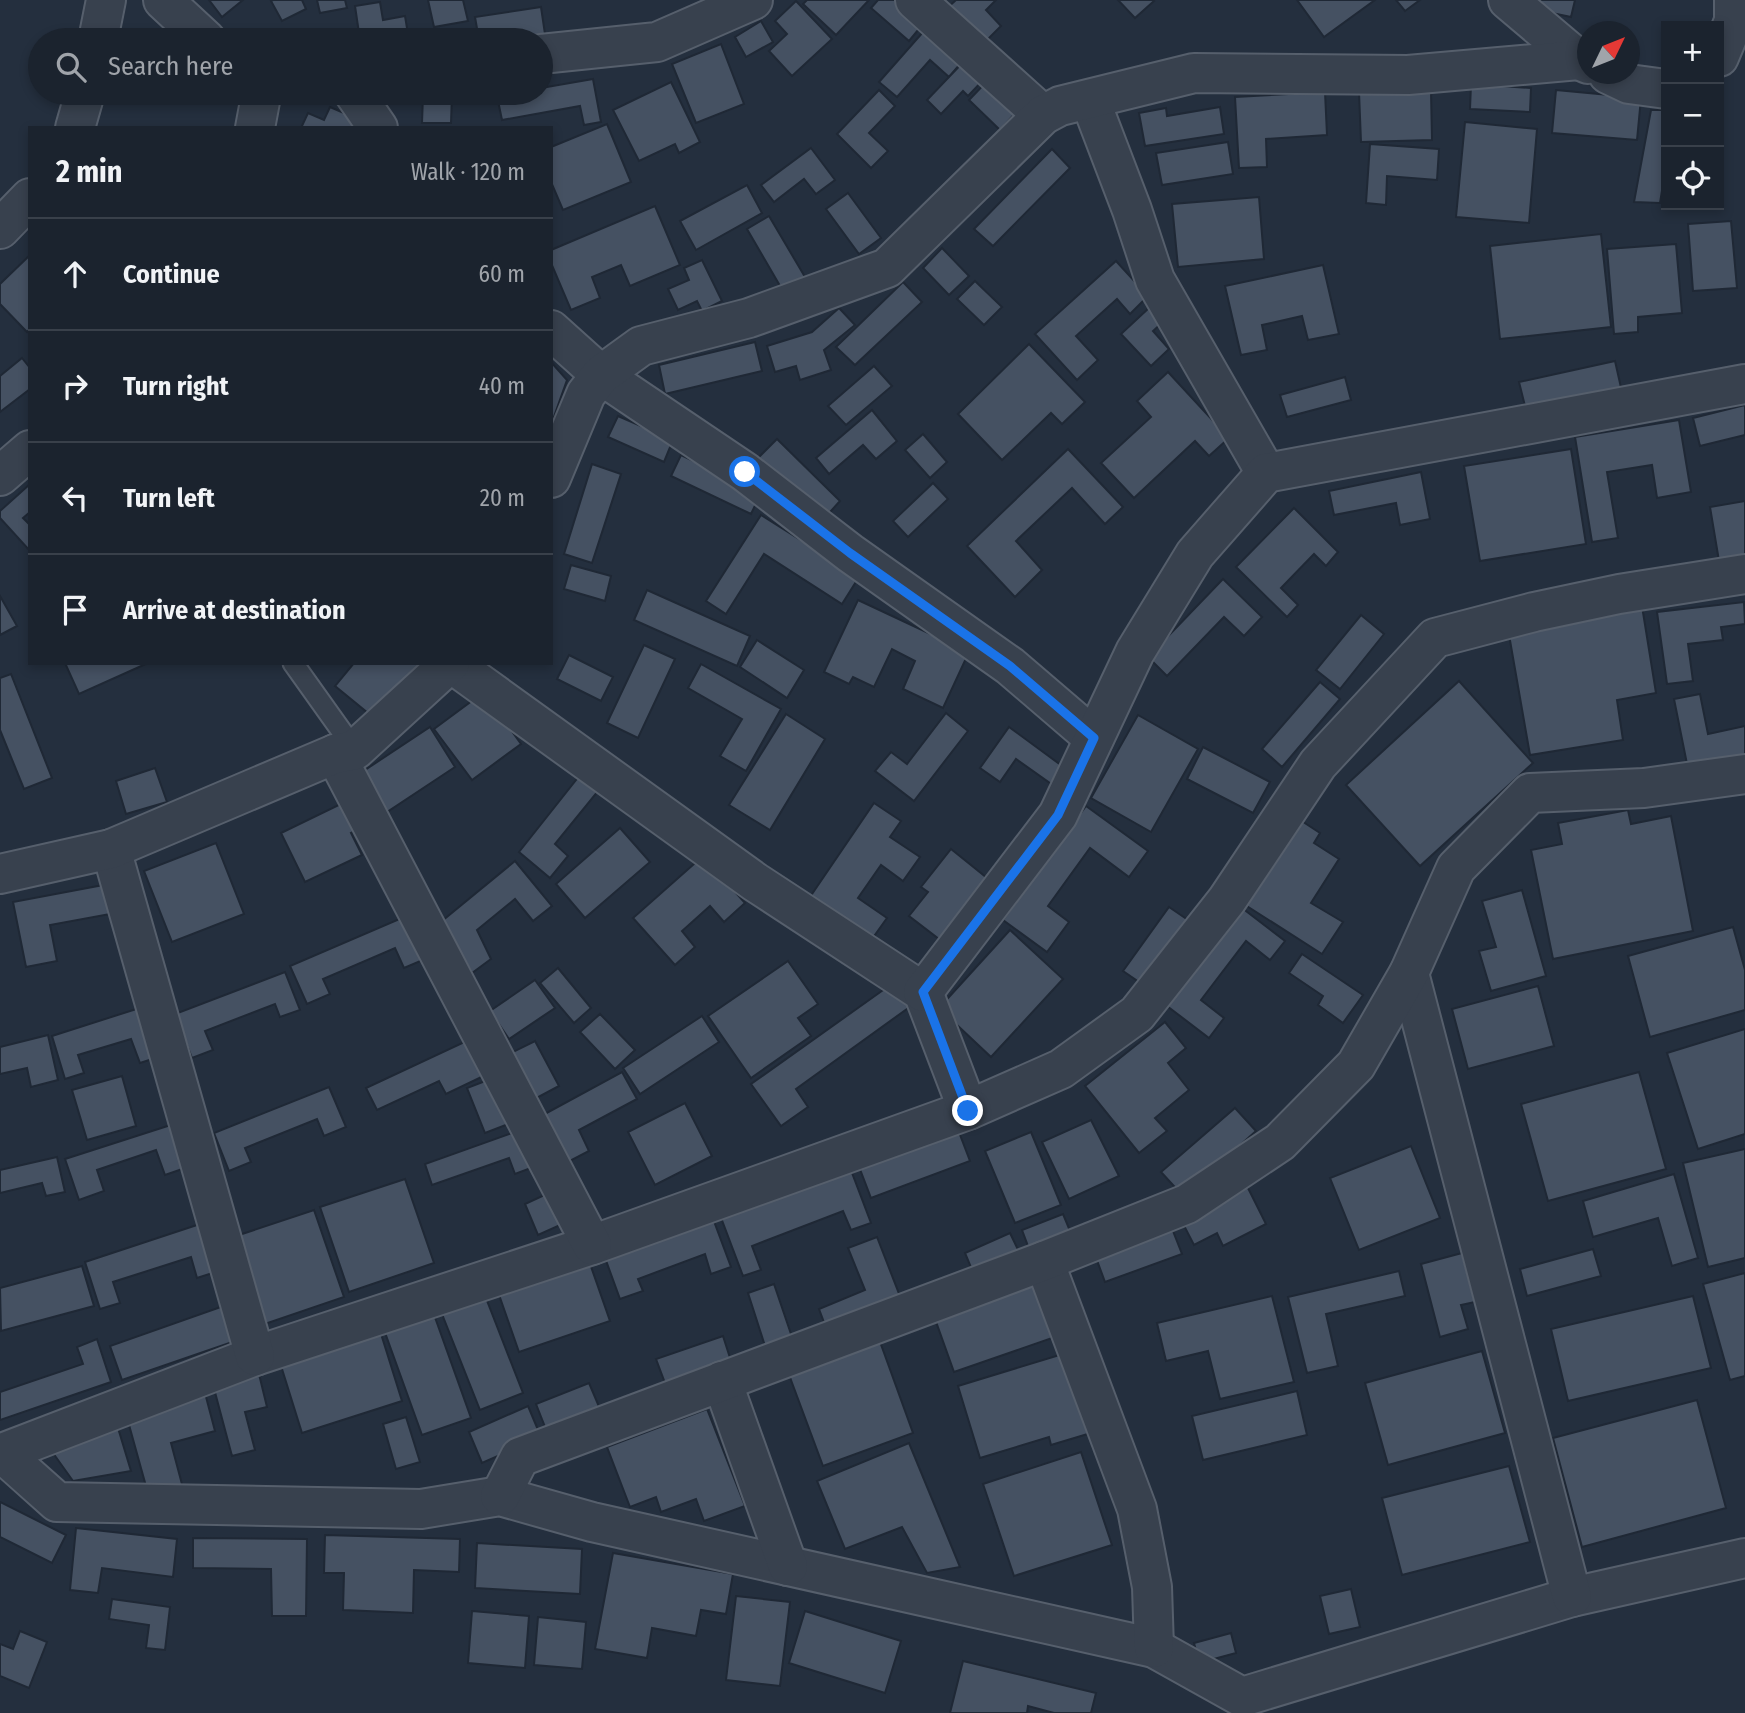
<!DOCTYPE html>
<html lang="en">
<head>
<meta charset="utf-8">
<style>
  :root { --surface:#1b232e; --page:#242b36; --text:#f1f3f6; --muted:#a0a4aa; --line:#39404a }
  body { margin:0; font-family:"Fira Sans Condensed",sans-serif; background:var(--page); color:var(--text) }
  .controls { position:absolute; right:21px; top:21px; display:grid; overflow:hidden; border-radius:0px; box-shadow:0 4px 10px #0003 }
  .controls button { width:63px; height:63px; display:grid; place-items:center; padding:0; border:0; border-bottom:2px solid var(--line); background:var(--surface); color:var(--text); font:35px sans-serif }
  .compass { position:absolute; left:1577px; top:21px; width:63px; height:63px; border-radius:50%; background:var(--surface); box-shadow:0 4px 10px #0003; rotate:47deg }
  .stop { position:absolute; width:21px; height:21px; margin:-16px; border:5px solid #1a73e8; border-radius:50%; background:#fff }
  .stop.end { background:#1a73e8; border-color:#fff; box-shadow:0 2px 7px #0008 }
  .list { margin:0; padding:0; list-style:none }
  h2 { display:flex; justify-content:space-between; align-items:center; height:91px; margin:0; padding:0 28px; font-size:30px }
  h2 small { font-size:23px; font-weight:400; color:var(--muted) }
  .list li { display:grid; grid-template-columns:46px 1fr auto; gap:21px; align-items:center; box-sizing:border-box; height:112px; padding:0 28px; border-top:2px solid var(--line) }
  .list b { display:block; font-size:26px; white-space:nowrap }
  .list em { font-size:23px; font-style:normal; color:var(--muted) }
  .icon { flex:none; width:38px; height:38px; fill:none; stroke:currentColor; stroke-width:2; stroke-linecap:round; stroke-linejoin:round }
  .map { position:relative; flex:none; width:1745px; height:1713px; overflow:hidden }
  .search { position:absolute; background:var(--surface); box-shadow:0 4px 10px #0003; left:28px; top:28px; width:525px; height:77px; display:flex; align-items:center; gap:18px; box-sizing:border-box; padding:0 24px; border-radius:38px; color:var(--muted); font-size:26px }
  .panel { position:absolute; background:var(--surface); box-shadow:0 4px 10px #0003; left:28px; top:126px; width:525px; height:539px; border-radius:0px }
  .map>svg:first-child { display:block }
</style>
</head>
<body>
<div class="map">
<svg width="1745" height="1713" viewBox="0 0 1745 1713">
  <rect width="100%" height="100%" fill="#242f3e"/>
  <!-- building -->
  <g fill="#455162" stroke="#1f2835" stroke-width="2">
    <polygon points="209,0 243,0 222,17"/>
    <polygon points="273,0 302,0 306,9 282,21 271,1"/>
    <polygon points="317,0 345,0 347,8 320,13"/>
    <polygon points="428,0 463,0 468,21 434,27"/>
    <polygon points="807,0 869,0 836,35 803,4"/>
    <polygon points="878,0 907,0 928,18 909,41 871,8"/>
    <polygon points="956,0 996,0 986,10 1001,26 981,46 946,9"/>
    <polygon points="1118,0 1153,0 1154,1 1135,18"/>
    <polygon points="1297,0 1375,0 1324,37"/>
    <polygon points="1396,0 1420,0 1405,11"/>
    <polygon points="1530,0 1575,0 1571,17 1528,8"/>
    <polygon points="796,1 832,39 792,76 769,51 787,34 775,21"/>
    <polygon points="380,2 383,20 405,16 409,40 360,40 355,6"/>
    <polygon points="541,7 545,34 503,40 479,40 475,17"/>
    <polygon points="761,21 773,42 746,57 735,37"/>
    <polygon points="931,23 967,56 949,77 930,60 897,97 879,82"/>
    <polygon points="721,44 744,104 696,123 672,64"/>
    <polygon points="969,56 988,75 968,96 963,91 941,114 927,100"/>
    <polygon points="991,77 1021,107 1000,130 969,100"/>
    <polygon points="593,79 601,122 584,125 580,106 502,120 497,96 516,93 541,93 541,88"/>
    <polygon points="671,82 700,142 679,153 675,144 639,161 613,110"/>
    <polygon points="1471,84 1531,88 1530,112 1470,109"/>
    <polygon points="879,90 895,106 869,133 888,151 871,168 837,134"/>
    <polygon points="1556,90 1641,98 1637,140 1552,133"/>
    <polygon points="1431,91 1432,140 1361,142 1359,92"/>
    <polygon points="1325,92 1327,135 1266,139 1267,167 1239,168 1235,97"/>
    <polygon points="423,95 452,95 451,123 422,123"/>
    <polygon points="330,107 367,123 364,128 301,128 308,113 324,120"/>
    <polygon points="1220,107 1224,134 1145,146 1139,113 1166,108 1167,116"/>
    <polygon points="1651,110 1666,110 1666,166 1660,203 1634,202"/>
    <polygon points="1465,122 1537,129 1529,223 1456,217"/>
    <polygon points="607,124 631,182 563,210 551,182 551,147"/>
    <polygon points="1228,142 1233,174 1162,185 1156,153"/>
    <polygon points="1370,144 1439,149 1437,180 1387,176 1386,205 1366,203"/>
    <polygon points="811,148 835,180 816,194 804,179 774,202 761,185"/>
    <polygon points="1052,149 1070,168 993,246 974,229"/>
    <polygon points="747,185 762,213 696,250 680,221"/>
    <polygon points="848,193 881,238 859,254 826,209"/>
    <polygon points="1259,197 1264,259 1178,267 1172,204"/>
    <polygon points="655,206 680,265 630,286 621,265 592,277 600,298 571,310 551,263 551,250"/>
    <polygon points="769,216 805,277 783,291 747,229"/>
    <polygon points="1731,221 1737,288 1693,291 1688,224"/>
    <polygon points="1601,234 1611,327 1500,339 1490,246"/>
    <polygon points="1676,244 1682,313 1638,317 1638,332 1614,334 1607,249"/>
    <polygon points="942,248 969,276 949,295 923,268"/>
    <polygon points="30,255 30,329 27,332 0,304 0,284"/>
    <polygon points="702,260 722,301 702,311 697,301 678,310 668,289 689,280 684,268"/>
    <polygon points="1116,261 1148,296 1130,314 1117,299 1076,336 1098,360 1077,380 1035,334"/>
    <polygon points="1323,265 1339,334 1308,340 1302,316 1262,325 1267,350 1241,355 1225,286"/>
    <polygon points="975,281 1002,307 984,325 957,299"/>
    <polygon points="903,282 922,302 855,365 836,347"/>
    <polygon points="1150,307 1164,321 1153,331 1169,349 1151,366 1121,334"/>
    <polygon points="839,308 855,325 824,350 831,370 800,380 796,366 775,372 767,346 812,332"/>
    <polygon points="755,342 762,371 665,394 659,365"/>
    <polygon points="1029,344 1085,402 1062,424 1051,413 1002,460 958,414"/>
    <polygon points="22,358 30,368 30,389 0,412 0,376"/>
    <polygon points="1615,361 1622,392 1527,414 1519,382"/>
    <polygon points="551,362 567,380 551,425"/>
    <polygon points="874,366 892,386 846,425 828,406"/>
    <polygon points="1168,372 1229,438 1209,456 1195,441 1134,498 1101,463 1151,417 1137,401"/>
    <polygon points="1345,377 1351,400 1287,417 1280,395"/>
    <polygon points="1745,405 1745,435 1700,446 1693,418"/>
    <polygon points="872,410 897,441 876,459 863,445 829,474 816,458"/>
    <polygon points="618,416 673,440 664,462 608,437"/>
    <polygon points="1679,420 1691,492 1657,498 1652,465 1607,472 1618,538 1592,542 1575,437"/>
    <polygon points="923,434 947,462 930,478 905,450"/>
    <polygon points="777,439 840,501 821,522 756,460"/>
    <polygon points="1068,449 1123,507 1105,524 1072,488 1016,541 1042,570 1015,597 967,546"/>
    <polygon points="1571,449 1586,544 1480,561 1464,466"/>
    <polygon points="681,455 761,493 751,514 671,476"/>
    <polygon points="592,464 621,474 592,563 564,554"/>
    <polygon points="1421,472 1430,519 1400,525 1396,503 1334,515 1329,491"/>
    <polygon points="933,483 948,499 908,537 893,521"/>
    <polygon points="30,484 30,512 23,518 30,525 30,551 0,518 0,511"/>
    <polygon points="1745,501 1745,557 1719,561 1710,507"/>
    <polygon points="1294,508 1338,552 1326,566 1314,554 1281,588 1298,605 1287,617 1236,567"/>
    <polygon points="761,515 859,577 842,604 764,554 726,614 706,601"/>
    <polygon points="571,565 611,576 605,601 564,589"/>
    <polygon points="1223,579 1262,617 1244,636 1224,617 1167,676 1148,657"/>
    <polygon points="647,590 750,636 737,666 634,620"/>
    <polygon points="0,596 17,626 0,635"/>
    <polygon points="858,600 969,652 943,708 903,689 915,661 892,649 874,687 853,677 849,684 824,672"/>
    <polygon points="1744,602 1745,624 1721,627 1723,640 1688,644 1693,681 1667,684 1657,612"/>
    <polygon points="1642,606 1656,693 1617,700 1623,740 1530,755 1508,629"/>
    <polygon points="1361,615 1384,634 1340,689 1316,670"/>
    <polygon points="757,640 804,670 787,698 740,667"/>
    <polygon points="644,645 675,659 638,738 607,723"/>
    <polygon points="569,655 613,677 601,701 557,679"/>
    <polygon points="65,663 148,663 79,694"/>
    <polygon points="354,663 416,663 423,669 379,722 335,686"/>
    <polygon points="701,664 781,709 746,771 720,756 742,719 688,688"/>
    <polygon points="11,674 52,778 24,789 0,730 0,678"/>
    <polygon points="1459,681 1533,763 1420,866 1346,785"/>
    <polygon points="1320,682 1340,699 1282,767 1262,749"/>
    <polygon points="484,692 521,744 472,780 434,729"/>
    <polygon points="1700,694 1708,734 1745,726 1745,757 1688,769 1674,699"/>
    <polygon points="946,713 968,731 914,801 875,771 891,752 907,764"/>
    <polygon points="786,714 825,739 770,830 729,805"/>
    <polygon points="1138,715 1198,749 1151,832 1091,798"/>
    <polygon points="430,727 455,767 387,812 362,772"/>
    <polygon points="1009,727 1069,771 1057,788 1016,759 1000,782 980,768"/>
    <polygon points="1203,747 1270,782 1253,813 1187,779"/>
    <polygon points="155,768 167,802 126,814 116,781"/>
    <polygon points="584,770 603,785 555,844 568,856 550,878 519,852"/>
    <polygon points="353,798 366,825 351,833 362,855 305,882 281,833"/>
    <polygon points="874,803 901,821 890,837 920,857 903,881 881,865 858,898 887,918 872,939 810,897"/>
    <polygon points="1086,806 1148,851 1129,877 1090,848 1048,906 1069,922 1047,952 1003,920"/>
    <polygon points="1628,810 1631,824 1671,816 1693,931 1553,959 1531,850 1562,844 1558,823"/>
    <polygon points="1294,816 1320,833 1314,843 1339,859 1311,903 1343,922 1322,954 1239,901"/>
    <polygon points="620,828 650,862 585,918 556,884"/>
    <polygon points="216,843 244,914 172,942 144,871"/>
    <polygon points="951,849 987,878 939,939 909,916 928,892 921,887"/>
    <polygon points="703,856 745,903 724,922 710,906 682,931 695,947 675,965 633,918"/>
    <polygon points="515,861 552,906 533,921 515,899 477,930 491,959 472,973 442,921"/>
    <polygon points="114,883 121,912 50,925 57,961 26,967 13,902"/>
    <polygon points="1522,890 1546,976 1491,991 1479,951 1496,947 1482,901"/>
    <polygon points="1169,907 1188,920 1142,984 1123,971"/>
    <polygon points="1242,908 1285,941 1270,960 1246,941 1201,1000 1224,1018 1209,1038 1167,1006"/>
    <polygon points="411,914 430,957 404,968 395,948 323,979 330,994 307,1004 290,966"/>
    <polygon points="1733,927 1745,970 1745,1010 1650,1037 1628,956"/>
    <polygon points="1010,930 1063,979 991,1057 939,1008"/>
    <polygon points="1302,954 1363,995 1343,1023 1318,1005 1323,996 1289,973"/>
    <polygon points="788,961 818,1004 798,1018 811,1036 751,1078 708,1016"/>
    <polygon points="558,968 591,1008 574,1023 540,983"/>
    <polygon points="285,972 300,1010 280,1017 275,1004 205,1031 213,1050 192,1058 175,1014"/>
    <polygon points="535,980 555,1008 509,1039 490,1011"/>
    <polygon points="893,983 911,1006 796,1089 808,1107 781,1126 751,1084"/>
    <polygon points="1538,986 1554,1046 1468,1069 1452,1009"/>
    <polygon points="152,1004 168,1054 140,1063 131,1039 78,1055 84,1073 65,1079 52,1036"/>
    <polygon points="600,1014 635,1050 615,1069 580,1032"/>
    <polygon points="702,1016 719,1042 640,1094 623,1068"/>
    <polygon points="1165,1022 1186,1048 1168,1063 1189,1090 1155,1118 1167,1131 1139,1153 1085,1086"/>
    <polygon points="1745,1029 1745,1134 1698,1149 1667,1053"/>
    <polygon points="48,1035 58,1080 31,1087 27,1068 0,1074 0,1047"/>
    <polygon points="475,1037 492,1072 446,1094 439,1081 377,1110 366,1088"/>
    <polygon points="535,1041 559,1086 531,1101 507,1055"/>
    <polygon points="622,1072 637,1099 579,1130 589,1151 566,1163 541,1116"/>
    <polygon points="1639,1072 1666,1169 1548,1201 1521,1104"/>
    <polygon points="122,1076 136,1126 87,1140 72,1090"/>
    <polygon points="493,1078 511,1123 485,1133 467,1088"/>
    <polygon points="329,1087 346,1127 324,1136 317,1119 245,1148 251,1162 229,1171 214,1133"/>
    <polygon points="685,1103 712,1156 655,1185 628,1132"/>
    <polygon points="1235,1108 1256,1131 1183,1196 1161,1172"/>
    <polygon points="1091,1120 1119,1176 1069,1199 1042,1142"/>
    <polygon points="180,1122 194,1165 165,1175 156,1150 97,1170 104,1191 79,1200 65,1159"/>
    <polygon points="957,1127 970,1161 871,1198 858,1164"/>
    <polygon points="526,1128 539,1165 515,1174 509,1158 432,1185 425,1164"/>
    <polygon points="1031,1132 1061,1205 1015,1223 985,1151"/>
    <polygon points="1411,1146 1440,1218 1359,1250 1330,1178"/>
    <polygon points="1745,1149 1745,1258 1708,1267 1683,1163"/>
    <polygon points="57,1157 65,1192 46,1196 42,1183 0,1193 0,1170"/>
    <polygon points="849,1165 871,1223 851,1230 843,1211 752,1246 761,1270 743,1276 720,1215"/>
    <polygon points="1674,1174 1698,1258 1672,1266 1658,1218 1593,1237 1583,1201"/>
    <polygon points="405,1179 434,1263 349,1292 320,1207"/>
    <polygon points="1245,1182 1266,1224 1223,1246 1217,1233 1194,1245 1179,1216"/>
    <polygon points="553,1191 567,1222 538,1235 525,1204"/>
    <polygon points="314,1210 344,1297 256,1327 227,1239"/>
    <polygon points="1063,1214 1073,1238 1031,1254 1022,1230"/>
    <polygon points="712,1216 731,1267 711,1274 705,1254 638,1279 643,1291 620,1299 604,1255"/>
    <polygon points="209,1221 225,1269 197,1278 191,1257 113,1282 120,1303 100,1309 85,1262"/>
    <polygon points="1171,1226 1182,1254 1105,1282 1095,1255"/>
    <polygon points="1010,1233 1021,1256 975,1277 965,1253"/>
    <polygon points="877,1237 903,1304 828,1333 819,1309 865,1290 848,1248"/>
    <polygon points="1593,1249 1601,1276 1527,1296 1520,1269"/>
    <polygon points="1462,1253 1475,1302 1461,1305 1468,1329 1440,1337 1421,1264"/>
    <polygon points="588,1258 610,1321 519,1352 497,1289"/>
    <polygon points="82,1266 94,1306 1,1331 0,1288"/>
    <polygon points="1399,1271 1405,1296 1326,1314 1338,1366 1307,1373 1288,1297"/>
    <polygon points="1745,1273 1745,1376 1730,1380 1703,1284"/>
    <polygon points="1038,1280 1058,1336 954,1372 934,1316"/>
    <polygon points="774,1284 792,1337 765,1346 748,1293"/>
    <polygon points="484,1293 523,1393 480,1410 440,1309"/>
    <polygon points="1272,1296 1294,1382 1220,1399 1208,1351 1166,1361 1157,1323"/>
    <polygon points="1693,1296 1711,1368 1568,1401 1551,1329"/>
    <polygon points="232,1303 244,1338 122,1380 110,1346"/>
    <polygon points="432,1309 471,1418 422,1435 383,1327"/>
    <polygon points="377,1321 402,1401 302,1433 277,1353"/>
    <polygon points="723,1336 731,1361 665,1383 656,1359"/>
    <polygon points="97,1339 111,1382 0,1420 0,1392 83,1364 77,1347"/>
    <polygon points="879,1339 913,1433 823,1466 788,1372"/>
    <polygon points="1482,1351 1505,1433 1388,1465 1365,1383"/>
    <polygon points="1066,1353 1091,1433 1051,1445 1049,1437 980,1458 958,1386"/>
    <polygon points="258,1370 267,1407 245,1412 255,1450 232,1456 212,1381"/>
    <polygon points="589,1383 603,1416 549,1437 536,1404"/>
    <polygon points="1297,1391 1307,1435 1203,1460 1192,1416"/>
    <polygon points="205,1393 215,1431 171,1443 183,1488 149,1497 126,1414"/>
    <polygon points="1697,1400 1726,1508 1582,1547 1553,1438"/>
    <polygon points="528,1406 541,1437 482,1463 469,1432"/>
    <polygon points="707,1409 745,1506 704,1521 696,1499 661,1512 656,1497 630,1507 607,1447"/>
    <polygon points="406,1417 420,1462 396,1469 383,1424"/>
    <polygon points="115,1418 131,1471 73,1481 48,1446"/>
    <polygon points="909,1443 960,1567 927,1573 902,1527 845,1549 817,1481"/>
    <polygon points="1081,1452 1112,1545 1014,1576 983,1484"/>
    <polygon points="1509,1466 1530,1542 1402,1575 1382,1498"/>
    <polygon points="0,1502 66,1535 52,1563 0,1537"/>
    <polygon points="76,1528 177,1539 173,1577 102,1568 98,1593 70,1590"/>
    <polygon points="325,1535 460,1539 459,1572 414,1570 413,1613 343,1610 344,1573 324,1573"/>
    <polygon points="193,1538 307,1539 306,1616 272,1616 271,1569 193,1568"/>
    <polygon points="477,1543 582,1549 580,1594 475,1588"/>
    <polygon points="613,1553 733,1574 726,1614 701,1610 696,1636 652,1628 647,1658 595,1649"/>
    <polygon points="1351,1589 1360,1627 1329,1634 1320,1596"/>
    <polygon points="736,1596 790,1602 780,1686 726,1680"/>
    <polygon points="112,1599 170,1607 165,1650 146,1648 149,1625 109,1619"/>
    <polygon points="472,1611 529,1616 525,1668 468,1663"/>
    <polygon points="805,1611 901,1641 885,1693 789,1663"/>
    <polygon points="538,1617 586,1622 582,1669 534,1665"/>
    <polygon points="20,1631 47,1642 29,1688 0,1676 0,1644 13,1649"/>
    <polygon points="1231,1633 1236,1653 1199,1663 1194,1643"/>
    <polygon points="963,1661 1096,1693 1091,1713 1054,1713 1028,1706 1027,1713 950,1713"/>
  </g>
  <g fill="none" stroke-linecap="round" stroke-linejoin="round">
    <defs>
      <polyline id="service" points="293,663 355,750"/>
      <g id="minor">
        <polyline points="163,0 206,40"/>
        <polyline points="915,0 1043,115"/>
        <polyline points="1508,0 1579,60 1588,64"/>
        <polyline points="98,40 106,0"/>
        <polyline points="541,54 657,42 753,0"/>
        <polyline points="1719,57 1734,21 1734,0"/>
        <polyline points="1608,74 1629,84 1666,89"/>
        <polyline points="354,93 378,128"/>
        <polyline points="1090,100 1132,210 1155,280 1266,473"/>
        <polyline points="75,128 85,93"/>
        <polyline points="255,128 261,96"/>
        <polyline points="0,229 30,198"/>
        <polyline points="551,330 601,375 745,472 850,553 1010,666 1094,738"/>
        <polyline points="0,476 30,450"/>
        <polyline points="551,478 586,394 601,375 641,346 749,318 887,268 1043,115 1060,106 1194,73 1408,75 1579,60"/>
        <polyline points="1745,574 1619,594 1534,612 1435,638 1318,764 1227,900 1137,1014 1061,1069 968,1110 592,1245 255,1356 2,1453 57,1502 421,1509 500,1496 592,1522 1154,1648 1242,1697 1572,1597 1745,1558"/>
        <polyline points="451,663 755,882 923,992 968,1110"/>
        <polyline points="335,754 592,1245"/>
        <polyline points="111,849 255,1356"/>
        <polyline points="0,874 111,849 335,754 355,750 450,663"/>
        <polyline points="1409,973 1572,1597"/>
        <polyline points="923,992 1058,815 1135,652 1195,554 1266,473 1745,384"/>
        <polyline points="1044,1261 1137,1509 1152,1587 1154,1648"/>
        <polyline points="722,1381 788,1566"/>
        <polyline points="500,1496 520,1457 1044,1261 1187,1204 1280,1142 1356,1065 1409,973 1456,868 1530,793 1644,788 1745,774"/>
      </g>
    </defs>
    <!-- service casing -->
    <use href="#service" stroke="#565f6c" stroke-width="23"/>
    <!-- minor casing -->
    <use href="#minor" stroke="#565f6c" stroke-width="42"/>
    <!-- service -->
    <use href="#service" stroke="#38414e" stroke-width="19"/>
    <!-- minor -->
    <use href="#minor" stroke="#38414e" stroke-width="38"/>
  </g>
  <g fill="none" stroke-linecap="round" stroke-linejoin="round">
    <!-- route -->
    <polyline stroke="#1a73e8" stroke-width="9" points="745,472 850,553 1010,666 1094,738 1058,815 923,992 968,1111"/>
  </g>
</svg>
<div class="controls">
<button>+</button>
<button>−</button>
<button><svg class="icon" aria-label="locate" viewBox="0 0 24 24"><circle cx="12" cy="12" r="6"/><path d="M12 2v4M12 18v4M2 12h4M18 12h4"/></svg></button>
</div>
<svg class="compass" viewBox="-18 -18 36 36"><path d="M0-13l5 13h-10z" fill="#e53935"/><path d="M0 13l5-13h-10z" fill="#a0a4aa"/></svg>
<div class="stop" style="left:745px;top:472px"></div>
<div class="stop end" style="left:968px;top:1111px"></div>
<div class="search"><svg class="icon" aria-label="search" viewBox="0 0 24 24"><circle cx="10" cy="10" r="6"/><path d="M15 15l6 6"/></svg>Search here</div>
<section class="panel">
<h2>2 min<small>Walk · 120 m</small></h2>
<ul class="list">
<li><svg class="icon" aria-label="ahead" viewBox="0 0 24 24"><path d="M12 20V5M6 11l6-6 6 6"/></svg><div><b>Continue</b></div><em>60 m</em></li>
<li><svg class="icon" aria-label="right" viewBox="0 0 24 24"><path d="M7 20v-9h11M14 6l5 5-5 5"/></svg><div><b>Turn right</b></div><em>40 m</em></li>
<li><svg class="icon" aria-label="left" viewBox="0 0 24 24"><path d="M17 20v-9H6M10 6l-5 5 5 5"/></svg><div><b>Turn left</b></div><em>20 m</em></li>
<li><svg class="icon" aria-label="arrive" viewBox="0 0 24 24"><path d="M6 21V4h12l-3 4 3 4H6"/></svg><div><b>Arrive at destination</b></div></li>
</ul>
</section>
</div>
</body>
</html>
